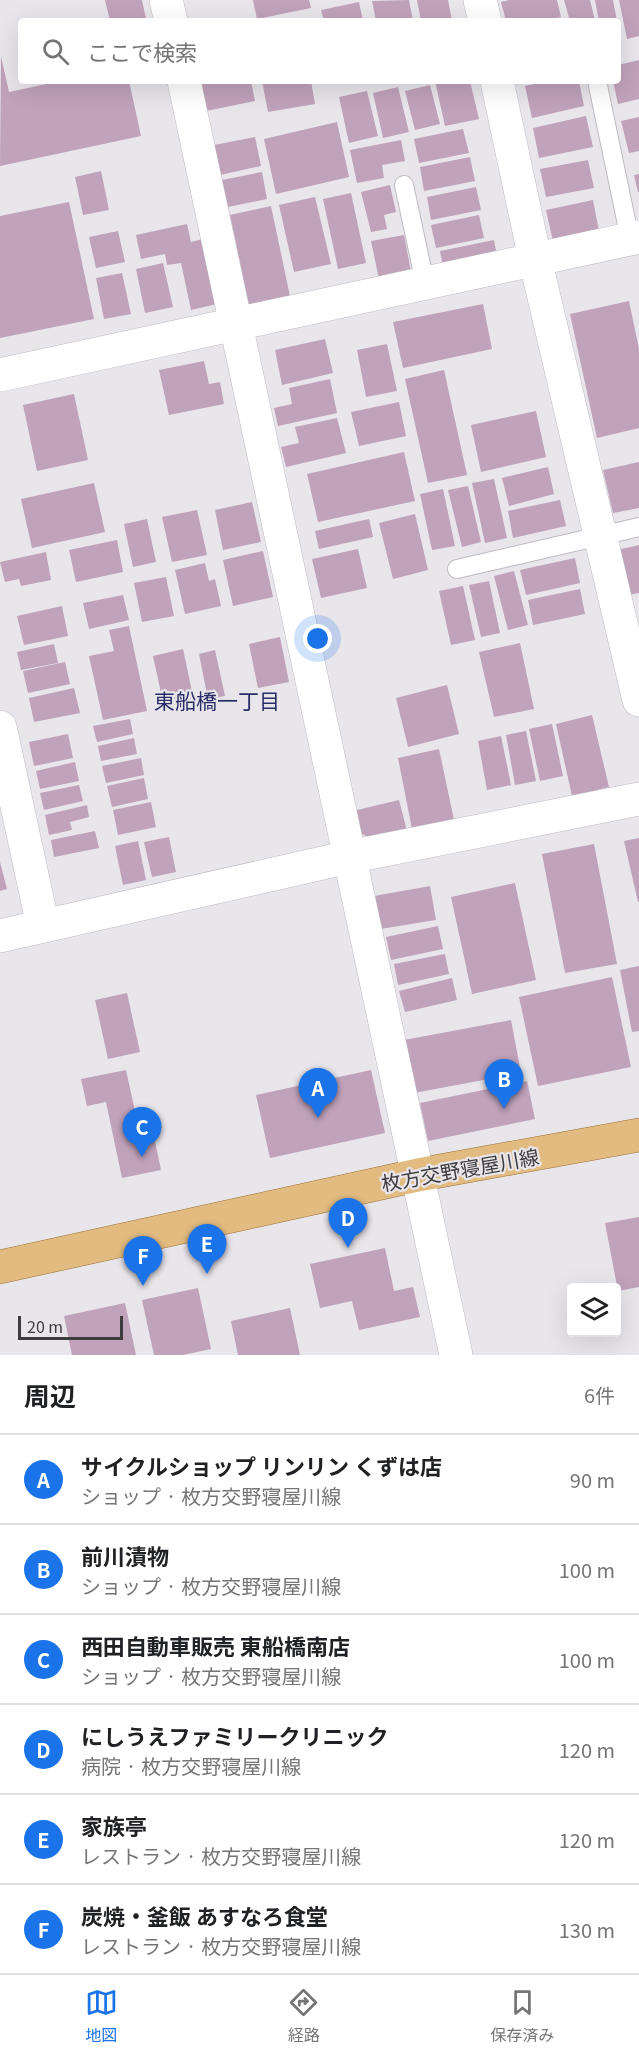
<!DOCTYPE html>
<html lang="ja">
<head>
<meta charset="utf-8">
<style>
  :root { --surface:#fff; --page:#f6f6f6; --text:#202124; --muted:#757577; --line:#e0e0e0; --accent:#1a73e8 }
  body { margin:0; font-family:Georgia,"Noto Sans JP",serif; background:var(--page); color:var(--text) }
  .controls { position:absolute; right:18px; bottom:18px; display:grid; overflow:hidden; border-radius:6px; box-shadow:0 6px 24px #0002 }
  .controls button { width:54px; height:54px; display:grid; place-items:center; padding:0; border:0; border-bottom:2px solid var(--line); background:var(--surface); color:var(--text); font:30px sans-serif }
  .scale { position:absolute; left:18px; bottom:15px; width:105px; box-sizing:border-box; padding-left:6px; border:3px solid #3c3b3d; border-top:0; font-size:16px; line-height:21px; white-space:nowrap; color:#3c3b3d; -webkit-text-stroke:4px #e8e5eb; paint-order:stroke }
  .you { position:absolute; left:318px; top:639px; width:21px; height:21px; margin:-15px; border:4px solid #fff; border-radius:50%; background:#1a73e8; box-shadow:0 0 0 9px #1a73e833 }
  .badge { display:grid; place-items:center; width:39px; height:39px; border-radius:50%; background:var(--accent); color:#fff; font-size:20px; font-weight:700 }
  .pin { position:absolute; translate:-50% -50px; filter:drop-shadow(0 2px 3px #0008) }
  .pin::after { content:''; position:absolute; top:32px; width:21px; height:18px; background:inherit; clip-path:polygon(0 0,100% 0,50% 100%) }
  .list { margin:0; padding:0; list-style:none }
  h2 { display:flex; justify-content:space-between; align-items:center; height:78px; margin:0; padding:0 24px; font-size:26px }
  h2 small { font-size:20px; font-weight:400; color:var(--muted) }
  .list li { display:grid; grid-template-columns:39px 1fr auto; gap:18px; align-items:center; box-sizing:border-box; height:90px; padding:0 24px; border-top:2px solid var(--line) }
  .list b { display:block; font-size:22px; white-space:nowrap }
  .list p { margin:0; font-size:20px; white-space:nowrap; color:var(--muted) }
  .list em { font-size:20px; font-style:normal; color:var(--muted) }
  .icon { flex:none; width:33px; height:33px; fill:none; stroke:currentColor; stroke-width:2; stroke-linecap:round; stroke-linejoin:round }
  .map { position:relative; flex:none; width:639px; height:1355px; overflow:hidden }
  .search { position:absolute; background:var(--surface); box-shadow:0 6px 24px #0002; left:18px; right:18px; top:18px; height:66px; display:flex; align-items:center; gap:15px; box-sizing:border-box; padding:0 21px; border-radius:6px; color:var(--muted); font-size:22px }
  .sheet { height:618px; background:var(--surface) }
  nav { display:flex; justify-content:space-around; align-items:center; box-sizing:border-box; height:84px; border-top:2px solid var(--line); background:var(--surface); font-size:16px; color:var(--muted) }
  nav a { display:grid; justify-items:center; gap:3px }
  nav .on { color:var(--accent) }
  .map>svg:first-child { display:block }
</style>
</head>
<body>
<div class="map">
<svg width="639" height="1355" viewBox="0 0 639 1355">
  <rect width="100%" height="100%" fill="#e8e5eb"/>
  <!-- building -->
  <g fill="#c0a2bb">
    <polygon points="105,0 142,0 146,19 110,21"/>
    <polygon points="253,0 309,0 311,8 257,19"/>
    <polygon points="409,0 413,21 376,21 372,1"/>
    <polygon points="417,0 448,0 452,21 421,21"/>
    <polygon points="509,0 557,0 561,17 545,21 506,21 501,2"/>
    <polygon points="564,0 590,0 595,21 570,21"/>
    <polygon points="595,0 613,0 617,21 599,21"/>
    <polygon points="619,0 639,0 639,36 627,39"/>
    <polygon points="359,2 363,21 324,21 321,10"/>
    <polygon points="1,56 9,92 60,81 129,81 141,136 0,166"/>
    <polygon points="639,60 639,99 618,104 613,81 618,81 618,65"/>
    <polygon points="200,81 251,81 255,101 206,111"/>
    <polygon points="262,81 311,81 315,104 268,112"/>
    <polygon points="435,81 470,81 479,119 445,126"/>
    <polygon points="549,81 579,81 584,106 532,118 525,86"/>
    <polygon points="430,85 440,124 415,130 405,91"/>
    <polygon points="398,87 409,132 383,138 373,93"/>
    <polygon points="367,91 378,136 349,143 339,97"/>
    <polygon points="586,116 593,147 539,158 533,128"/>
    <polygon points="639,117 639,151 629,153 621,121"/>
    <polygon points="337,122 349,177 276,194 264,139"/>
    <polygon points="463,129 469,153 419,163 414,139"/>
    <polygon points="255,137 261,166 220,175 214,145"/>
    <polygon points="401,140 405,161 382,165 384,178 357,183 350,150"/>
    <polygon points="470,157 475,181 424,191 420,167"/>
    <polygon points="588,160 594,188 546,197 540,169"/>
    <polygon points="101,171 109,210 83,215 75,177"/>
    <polygon points="262,172 267,199 228,207 222,180"/>
    <polygon points="639,174 639,192 638,192 634,175"/>
    <polygon points="390,185 396,212 384,215 387,229 371,232 361,192"/>
    <polygon points="476,187 481,210 431,220 427,197"/>
    <polygon points="351,193 366,263 338,269 323,199"/>
    <polygon points="315,197 331,264 294,272 279,205"/>
    <polygon points="593,200 600,236 554,246 546,210"/>
    <polygon points="69,202 94,319 0,338 0,216"/>
    <polygon points="271,206 291,301 250,310 230,215"/>
    <polygon points="479,215 484,238 436,248 431,225"/>
    <polygon points="187,224 191,242 207,238 221,303 191,310 181,263 167,265 165,254 141,259 136,235"/>
    <polygon points="118,231 125,262 96,268 89,237"/>
    <polygon points="404,235 412,277 380,284 371,241"/>
    <polygon points="494,240 498,261 444,272 440,251"/>
    <polygon points="163,263 173,307 145,313 136,269"/>
    <polygon points="122,273 131,314 104,319 96,278"/>
    <polygon points="629,301 639,349 639,428 597,438 570,314"/>
    <polygon points="483,304 492,349 403,368 393,322"/>
    <polygon points="325,339 333,373 282,385 275,350"/>
    <polygon points="387,344 397,391 366,397 357,350"/>
    <polygon points="204,361 209,384 220,382 224,404 169,415 159,370"/>
    <polygon points="444,370 467,475 428,483 405,379"/>
    <polygon points="330,379 337,413 278,426 274,408 292,404 289,388"/>
    <polygon points="74,394 88,460 37,471 23,405"/>
    <polygon points="399,402 406,436 359,446 351,412"/>
    <polygon points="536,411 546,457 481,472 471,425"/>
    <polygon points="337,418 346,453 286,467 281,447 299,443 295,427"/>
    <polygon points="404,452 415,501 318,522 307,474"/>
    <polygon points="639,462 639,508 613,513 603,470"/>
    <polygon points="548,467 554,494 509,506 502,478"/>
    <polygon points="494,479 507,538 485,543 472,483"/>
    <polygon points="94,483 105,532 32,548 21,499"/>
    <polygon points="468,486 481,542 462,547 448,490"/>
    <polygon points="443,489 455,546 432,550 420,494"/>
    <polygon points="560,500 566,526 513,538 508,511"/>
    <polygon points="252,502 261,542 223,550 215,510"/>
    <polygon points="197,510 207,555 172,562 162,517"/>
    <polygon points="415,514 428,570 393,579 379,523"/>
    <polygon points="147,519 156,562 133,567 124,524"/>
    <polygon points="369,519 373,537 319,549 315,531"/>
    <polygon points="117,540 123,572 76,582 69,550"/>
    <polygon points="639,545 639,593 627,595 617,550"/>
    <polygon points="358,549 367,588 321,598 312,559"/>
    <polygon points="263,551 273,597 233,606 223,560"/>
    <polygon points="46,552 51,580 21,586 19,579 5,582 0,562"/>
    <polygon points="575,558 580,583 526,595 520,570"/>
    <polygon points="205,563 209,581 215,579 221,606 185,614 175,570"/>
    <polygon points="514,571 528,625 508,630 494,576"/>
    <polygon points="166,577 174,616 142,622 134,583"/>
    <polygon points="489,581 500,633 481,637 469,585"/>
    <polygon points="463,586 475,640 451,645 439,591"/>
    <polygon points="580,589 585,614 533,625 528,600"/>
    <polygon points="123,595 129,620 89,629 83,603"/>
    <polygon points="62,606 68,636 24,645 17,616"/>
    <polygon points="129,626 147,711 103,720 89,656 114,651 109,630"/>
    <polygon points="280,637 289,682 258,688 249,644"/>
    <polygon points="520,643 534,709 494,717 479,652"/>
    <polygon points="54,644 58,663 21,670 17,652"/>
    <polygon points="183,649 194,701 164,707 153,656"/>
    <polygon points="215,650 225,696 208,699 199,654"/>
    <polygon points="65,662 70,684 28,693 23,671"/>
    <polygon points="447,685 459,734 408,747 396,698"/>
    <polygon points="74,688 80,713 34,722 29,698"/>
    <polygon points="592,715 609,787 572,796 556,724"/>
    <polygon points="130,719 133,734 97,742 93,726"/>
    <polygon points="552,724 563,776 540,781 529,729"/>
    <polygon points="526,731 536,781 515,785 506,735"/>
    <polygon points="68,734 73,758 34,766 29,742"/>
    <polygon points="501,736 511,785 487,790 478,741"/>
    <polygon points="134,738 137,754 101,761 98,746"/>
    <polygon points="439,749 454,820 412,829 398,758"/>
    <polygon points="141,758 144,775 106,783 102,766"/>
    <polygon points="75,762 79,781 40,789 36,771"/>
    <polygon points="144,778 148,799 112,807 107,786"/>
    <polygon points="79,785 83,801 44,810 40,793"/>
    <polygon points="399,800 407,831 374,839 359,833 353,811"/>
    <polygon points="151,802 156,827 118,835 113,810"/>
    <polygon points="87,805 89,817 70,822 72,830 49,835 45,815"/>
    <polygon points="95,831 99,848 54,857 51,840"/>
    <polygon points="169,837 176,872 152,877 144,842"/>
    <polygon points="639,838 639,902 638,902 624,841"/>
    <polygon points="138,841 146,880 123,885 115,846"/>
    <polygon points="594,844 617,964 565,973 542,854"/>
    <polygon points="0,862 7,889 0,891"/>
    <polygon points="515,883 536,980 472,994 451,897"/>
    <polygon points="430,886 436,920 380,929 374,896"/>
    <polygon points="438,926 443,949 391,960 386,937"/>
    <polygon points="445,954 449,974 398,985 394,964"/>
    <polygon points="639,966 639,1031 632,1032 620,970"/>
    <polygon points="612,977 631,1067 538,1086 519,997"/>
    <polygon points="452,978 457,1000 405,1012 399,991"/>
    <polygon points="127,993 140,1052 108,1059 95,1000"/>
    <polygon points="511,1020 521,1073 414,1093 404,1040"/>
    <polygon points="126,1070 135,1111 148,1108 161,1170 122,1178 106,1102 87,1106 81,1079"/>
    <polygon points="371,1070 385,1133 270,1158 256,1095"/>
    <polygon points="527,1081 535,1119 428,1141 420,1103"/>
    <polygon points="639,1217 639,1287 618,1291 605,1223"/>
    <polygon points="385,1248 394,1291 413,1287 420,1317 359,1330 352,1301 320,1308 310,1264"/>
    <polygon points="198,1288 211,1349 183,1355 154,1355 142,1300"/>
    <polygon points="125,1303 136,1355 72,1355 64,1316"/>
    <polygon points="290,1308 300,1355 238,1355 231,1321"/>
  </g>
  <g fill="none" stroke-linecap="round" stroke-linejoin="round">
    <defs>
      <g id="service">
        <polyline points="597,81 630,239"/>
        <polyline points="404,185 425,283"/>
        <polyline points="457,569 639,527"/>
      </g>
      <g id="minor">
        <polyline points="166,0 171,21"/>
        <polyline points="480,0 485,21"/>
        <polyline points="184,81 456,1355"/>
        <polyline points="497,81 535,259 639,700"/>
        <polyline points="0,375 639,237"/>
        <polyline points="0,727 43,926"/>
        <polyline points="0,936 349,857 639,799"/>
      </g>
      <polyline id="primary" points="0,1267 418,1175 639,1135"/>
    </defs>
    <!-- service casing -->
    <use href="#service" stroke="#bebac1" stroke-width="20"/>
    <!-- minor casing -->
    <use href="#minor" stroke="#bebac1" stroke-width="34"/>
    <!-- primary casing -->
    <use href="#primary" stroke="#9b7133" stroke-width="34"/>
    <!-- service -->
    <use href="#service" stroke="#fff" stroke-width="18"/>
    <!-- minor -->
    <use href="#minor" stroke="#fff" stroke-width="33"/>
    <!-- primary -->
    <use href="#primary" stroke="#e2bb81" stroke-width="33"/>
  </g>
  <g text-anchor="middle" dominant-baseline="central" stroke-width="4.5" stroke-linejoin="round" paint-order="stroke">
    <!-- street labels -->
    <g font-size="20" fill="#3c3b3d" stroke="#e8e5eb">
      <text transform="translate(460 1169) rotate(-10)">枚方交野寝屋川線</text>
    </g>
    <!-- neighbourhood labels -->
    <g font-size="21" fill="#292d67" stroke="#e8e5eb">
      <text x="217" y="700">東船橋一丁目</text>
    </g>
  </g>
</svg>
<div class="controls">
<button><svg class="icon" aria-label="layers" viewBox="0 0 24 24"><path d="M12 4l9 5-9 5-9-5zM3 14l9 5 9-5"/></svg></button>
</div>
<div class="scale">20 m</div>
<div class="you"></div>
<div class="pin badge" style="left:318px;top:1118px">A</div>
<div class="pin badge" style="left:504px;top:1109px">B</div>
<div class="pin badge" style="left:142px;top:1157px">C</div>
<div class="pin badge" style="left:348px;top:1248px">D</div>
<div class="pin badge" style="left:207px;top:1274px">E</div>
<div class="pin badge" style="left:143px;top:1286px">F</div>
<div class="search"><svg class="icon" aria-label="search" viewBox="0 0 24 24"><circle cx="10" cy="10" r="6"/><path d="M15 15l6 6"/></svg>ここで検索</div>
</div>
<section class="sheet">
<h2>周辺<small>6件</small></h2>
<ul class="list">
<li><span class="badge">A</span><div><b>サイクルショップ リンリン くずは店</b><p>ショップ · 枚方交野寝屋川線</p></div><em>90 m</em></li>
<li><span class="badge">B</span><div><b>前川漬物</b><p>ショップ · 枚方交野寝屋川線</p></div><em>100 m</em></li>
<li><span class="badge">C</span><div><b>西田自動車販売 東船橋南店</b><p>ショップ · 枚方交野寝屋川線</p></div><em>100 m</em></li>
<li><span class="badge">D</span><div><b>にしうえファミリークリニック</b><p>病院 · 枚方交野寝屋川線</p></div><em>120 m</em></li>
<li><span class="badge">E</span><div><b>家族亭</b><p>レストラン · 枚方交野寝屋川線</p></div><em>120 m</em></li>
<li><span class="badge">F</span><div><b>炭焼・釜飯 あすなろ食堂</b><p>レストラン · 枚方交野寝屋川線</p></div><em>130 m</em></li>
</ul>
</section>
<nav>
<a class="on"><svg class="icon" aria-label="map" viewBox="0 0 24 24"><path d="M3 6l6-2 6 2 6-2v14l-6 2-6-2-6 2zM9 4v14M15 6v14"/></svg>地図</a>
<a><svg class="icon" aria-label="directions" viewBox="0 0 24 24"><path d="M12 3l9 9-9 9-9-9zM9 14v-3h6M13 9l2 2-2 2"/></svg>経路</a>
<a><svg class="icon" aria-label="saved" viewBox="0 0 24 24"><path d="M7 4h10v16l-5-4-5 4z"/></svg>保存済み</a>
</nav>
</body>
</html>
